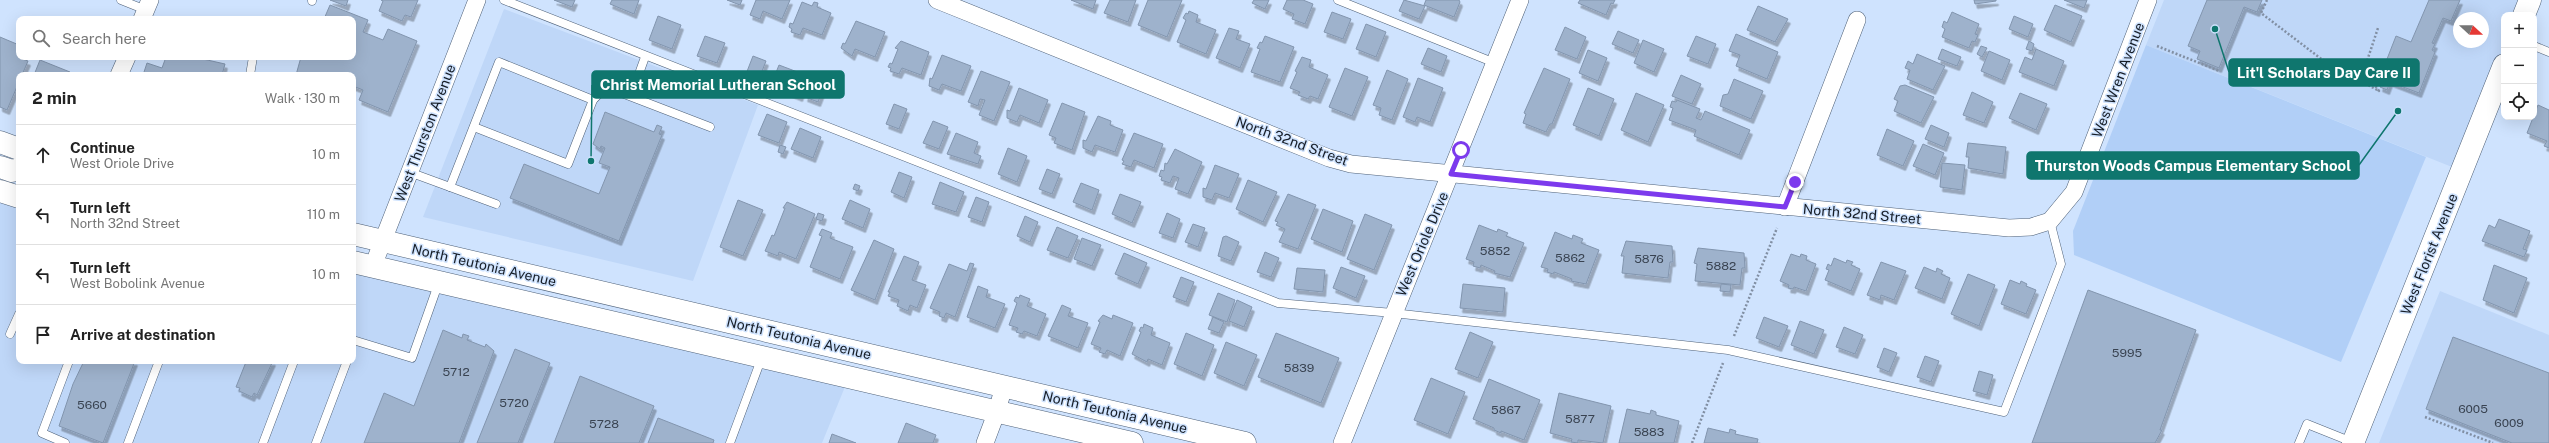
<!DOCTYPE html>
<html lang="en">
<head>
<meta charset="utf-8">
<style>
  :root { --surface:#fff; --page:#f6f6f6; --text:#222; --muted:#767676; --line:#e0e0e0 }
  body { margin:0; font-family:"Public Sans",sans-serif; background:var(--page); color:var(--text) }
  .controls { position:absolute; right:12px; top:12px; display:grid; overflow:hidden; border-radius:8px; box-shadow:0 4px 16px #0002 }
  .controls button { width:36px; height:36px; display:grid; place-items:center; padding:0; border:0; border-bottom:1px solid var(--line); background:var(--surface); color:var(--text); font:20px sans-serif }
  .compass { position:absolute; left:2453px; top:12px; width:36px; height:36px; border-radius:50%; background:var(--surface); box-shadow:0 4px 16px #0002; rotate:111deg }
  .stop { position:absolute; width:12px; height:12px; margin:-9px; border:3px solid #7c3aed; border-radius:50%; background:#fff }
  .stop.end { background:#7c3aed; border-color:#fff; box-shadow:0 1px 4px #0008 }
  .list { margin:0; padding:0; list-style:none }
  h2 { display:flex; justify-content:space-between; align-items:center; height:52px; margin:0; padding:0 16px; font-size:17px }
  h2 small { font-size:13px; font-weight:400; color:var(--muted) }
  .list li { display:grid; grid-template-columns:26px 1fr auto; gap:12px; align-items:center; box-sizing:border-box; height:60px; padding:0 16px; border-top:1px solid var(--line) }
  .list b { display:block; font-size:15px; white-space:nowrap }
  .list p { margin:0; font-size:13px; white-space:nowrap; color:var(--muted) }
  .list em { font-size:13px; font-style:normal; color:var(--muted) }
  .icon { flex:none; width:22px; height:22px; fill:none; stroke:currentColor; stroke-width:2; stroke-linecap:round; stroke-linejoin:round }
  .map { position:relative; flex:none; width:2549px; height:443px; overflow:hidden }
  .search { position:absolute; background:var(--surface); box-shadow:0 4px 16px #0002; left:16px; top:16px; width:340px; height:44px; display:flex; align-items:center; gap:10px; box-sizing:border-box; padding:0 14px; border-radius:8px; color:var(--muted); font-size:15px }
  .panel { position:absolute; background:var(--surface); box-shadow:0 4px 16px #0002; left:16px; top:72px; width:340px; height:292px; border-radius:8px }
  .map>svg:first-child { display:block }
</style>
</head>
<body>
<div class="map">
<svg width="2549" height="443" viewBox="0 0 2549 443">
  <defs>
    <filter id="shadow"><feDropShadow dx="2.5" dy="4.5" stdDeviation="0" flood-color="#0004"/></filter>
  </defs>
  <rect width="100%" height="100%" fill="#cfe3fe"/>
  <!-- built -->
  <g fill="#bfd7f8" fill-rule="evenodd">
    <path d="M2164,0H2530L2524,15H2504V65L2462,171L2146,45ZM2459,18H2483V42H2459Z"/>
    <polygon points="504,9 758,105 693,281 423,217"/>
    <polygon points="0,191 19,197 19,361 353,361 353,262 849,377 822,443 0,443"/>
    <polygon points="2440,291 2549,335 2549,443 2379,443"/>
  </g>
  <!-- green -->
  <polygon fill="#b1cff7" points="2146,45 2426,157 2341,362 2074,255 2073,231"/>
  <!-- building -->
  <g fill="#9eb2cc" stroke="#8295ae" filter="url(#shadow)">
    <polygon points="330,0 348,0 346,6"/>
    <polygon points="381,0 418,0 411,17 405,15 402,21 379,11 383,1"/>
    <polygon points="554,0 575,0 572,7"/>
    <polygon points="612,0 639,0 634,14 610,4"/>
    <polygon points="727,0 742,0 740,5"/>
    <polygon points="756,0 790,0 782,19 763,11 760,19 750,15"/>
    <polygon points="1071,0 1096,0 1093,9"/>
    <polygon points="1110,0 1136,0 1128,22 1104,13"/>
    <polygon points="1148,0 1182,0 1167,37 1138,25"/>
    <polygon points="1254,0 1269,0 1265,9 1252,3"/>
    <polygon points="1287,0 1303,0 1313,4 1305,24 1292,19 1294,14 1283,9"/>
    <polygon points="1404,0 1425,6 1419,19 1399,11"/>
    <polygon points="1426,0 1459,0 1460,2 1454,17 1424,5"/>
    <polygon points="1580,0 1615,0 1613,4 1611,3 1606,15 1578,3"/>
    <polygon points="1974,0 1996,0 1996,1 1975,4"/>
    <polygon points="2064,0 2087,0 2084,8"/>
    <polygon points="2207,0 2262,0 2257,12 2244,7 2219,68 2197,59 2200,51 2188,46"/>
    <polygon points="2429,0 2460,0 2451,21 2443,18 2432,43 2435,44 2432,50 2435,52 2419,93 2390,82 2387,90 2380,87 2383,79 2380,77 2396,36 2411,42"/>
    <polygon points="802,2 812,6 814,2 818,3 817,7 831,13 822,35 803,28 800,35 791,32 792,29 789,27 790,23 793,24"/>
    <polygon points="330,5 368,20 363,32 383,40 388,29 417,41 388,112 359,100 363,90 353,86 353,75 296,75 301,57 353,57 353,19 324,19"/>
    <polygon points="2055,5 2082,16 2071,42 2044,30"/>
    <polygon points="1758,6 1788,19 1775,42 1747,30"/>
    <polygon points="1189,11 1198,15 1196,22 1216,30 1206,54 1177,42 1186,20 1183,18 1186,13 1188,14"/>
    <polygon points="1332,12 1351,19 1343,39 1324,32"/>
    <polygon points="1952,12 1979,24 1975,34 1978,35 1975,42 1972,41 1969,48 1942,37 1945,29 1942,27 1944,21 1947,23"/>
    <polygon points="658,16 681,25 672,49 649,40"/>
    <polygon points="2014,16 2033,24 2028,37 2009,29"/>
    <polygon points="856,21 885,32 875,57 855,49 852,56 841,48 843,43 845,44"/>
    <polygon points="1366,24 1386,32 1376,57 1356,49"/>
    <polygon points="1565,27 1586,37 1577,59 1555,50"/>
    <polygon points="1229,28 1239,31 1236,39 1250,44 1240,68 1216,58"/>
    <polygon points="1618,31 1639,40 1633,53 1612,44"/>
    <polygon points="1736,34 1778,52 1767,79 1736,66 1740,55 1729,51"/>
    <polygon points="705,36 725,43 717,63 697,56"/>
    <polygon points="1265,36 1294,47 1280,82 1251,72 1260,49 1257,48 1260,42 1262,43"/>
    <polygon points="1696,36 1716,44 1708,64 1687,56"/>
    <polygon points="0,37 19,45 19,58 28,61 22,75 19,75 19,82 7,110 0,107"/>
    <polygon points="1643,40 1664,49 1654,72 1634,63"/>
    <polygon points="901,41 929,52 921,75 902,68 899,74 890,71 891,68 888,67 890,63 892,64 898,49 895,48"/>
    <polygon points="2029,41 2034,44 2032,51 2026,49"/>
    <polygon points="1981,46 1987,48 1982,57 1977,54"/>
    <polygon points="1428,48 1447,56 1441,72 1421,64"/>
    <polygon points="1942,49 1961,57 1957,66 1938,59"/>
    <polygon points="2036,49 2064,61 2054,86 2019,72 2025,57 2032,60"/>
    <polygon points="1588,50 1607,58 1598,81 1579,73"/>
    <polygon points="1989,51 2010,60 2002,80 1981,71"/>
    <polygon points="1917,54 1945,66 1933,90 1907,79 1910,70 1905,68 1908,61 1913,64"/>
    <polygon points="942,55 971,66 961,91 942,84 939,90 929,86 930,78 932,79"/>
    <polygon points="753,56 766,61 759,79 746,74"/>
    <polygon points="166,57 194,57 225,64 222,75 143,75 147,63 162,68"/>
    <polygon points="1302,57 1311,60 1309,67 1328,75 1318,99 1310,96 1308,99 1298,95 1300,92 1290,88 1297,72 1295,71"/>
    <polygon points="40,60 70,72 68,75 34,75"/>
    <polygon points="779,65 808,76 800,97 771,85"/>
    <polygon points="1345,68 1368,77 1352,116 1329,107"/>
    <polygon points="1544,68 1570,79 1552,124 1550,124 1546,132 1523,123 1526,114 1524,113"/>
    <polygon points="1387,70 1408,79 1392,120 1379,115 1381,108 1373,105"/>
    <polygon points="981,71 1010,82 994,121 979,115 985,100 980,99 978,106 968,102"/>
    <polygon points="1681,75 1701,84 1692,104 1672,96"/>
    <polygon points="1418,78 1443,88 1430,122 1417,117 1415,122 1403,117"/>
    <polygon points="812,79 825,84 818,102 805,97"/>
    <polygon points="1734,79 1763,91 1751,119 1720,106 1723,95 1728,94"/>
    <polygon points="1905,85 1934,97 1921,123 1894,111 1898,101 1894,99 1900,86"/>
    <polygon points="1019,88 1048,100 1039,123 1020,115 1017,122 1007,118 1007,110 1010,111"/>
    <polygon points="1588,88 1614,99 1599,136 1573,125"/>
    <polygon points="1972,92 1993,102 1984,123 1963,115"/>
    <polygon points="1636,93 1664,105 1648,142 1621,130"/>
    <polygon points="2020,93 2047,104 2036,130 2009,118"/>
    <polygon points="1677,100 1700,109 1696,118 1701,120 1705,111 1750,130 1739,155 1694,136 1696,130 1669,120 1673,108 1670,107 1672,101 1676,102"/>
    <polygon points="1062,103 1085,112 1072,150 1054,143 1056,138 1049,135"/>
    <polygon points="894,104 907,109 899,129 886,124"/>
    <polygon points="2538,105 2549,110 2549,148 2544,146 2547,141 2527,133"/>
    <polygon points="605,112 654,132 657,125 662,127 659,134 662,135 619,241 510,198 524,164 599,194 610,167 599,163 605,148 601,146 600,149 593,144"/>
    <polygon points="767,114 787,122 779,143 758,135"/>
    <polygon points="1098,116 1111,121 1110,125 1123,130 1115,152 1095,145 1092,152 1083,148 1083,140 1086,141"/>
    <polygon points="933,121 948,127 939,149 923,143"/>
    <polygon points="1931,125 1949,133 1944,147 1925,139"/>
    <polygon points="800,128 821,137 813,158 791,149"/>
    <polygon points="1887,129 1914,141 1903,166 1877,155"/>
    <polygon points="956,133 978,142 974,153 981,156 978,164 947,154"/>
    <polygon points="1134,133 1163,144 1154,168 1134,160 1131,167 1122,164 1124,161 1122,160"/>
    <polygon points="1968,143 2006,147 2003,174 1968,168 1969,157 1966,157"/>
    <polygon points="1923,144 1944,153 1935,175 1913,166"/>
    <polygon points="780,145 786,147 783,154 778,152"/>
    <polygon points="1008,148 1027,156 1017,182 998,174"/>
    <polygon points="1175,149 1202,162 1188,194 1175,189 1179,178 1173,176 1170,183 1161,180 1162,177 1159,176 1161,170 1164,171 1165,163 1167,164"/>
    <polygon points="1942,163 1965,165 1962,190 1940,187"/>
    <polygon points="1215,165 1239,174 1229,198 1215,193 1212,200 1203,197 1203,188 1206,189"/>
    <polygon points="1047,169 1060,174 1052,194 1039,189"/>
    <polygon points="899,172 912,177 904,198 891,192"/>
    <polygon points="1248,180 1277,192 1263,222 1236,209"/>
    <polygon points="940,182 964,192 956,212 932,204"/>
    <polygon points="1081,183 1099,190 1092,210 1073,202"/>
    <polygon points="855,184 860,186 858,191 853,189"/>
    <polygon points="1120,194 1141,202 1132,223 1112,214"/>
    <polygon points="1288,194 1316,205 1298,249 1279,242 1285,229 1276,225 1278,222 1275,221"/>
    <polygon points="976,197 989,202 982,222 968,217"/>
    <polygon points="738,200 763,210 743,256 720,247"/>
    <polygon points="850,200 870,209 863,228 842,219"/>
    <polygon points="787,202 815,214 796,259 779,252 778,256 765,251 772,235 774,236 785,208 783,208"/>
    <polygon points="1323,209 1353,221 1342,252 1311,239"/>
    <polygon points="818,213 824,215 822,221 816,219"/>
    <polygon points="1167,213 1180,219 1173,238 1159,233"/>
    <polygon points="1365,214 1392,225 1374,270 1347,259"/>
    <polygon points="1025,216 1038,222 1030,242 1017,236"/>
    <polygon points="2499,219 2530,231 2523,249 2527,250 2524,257 2482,241 2489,225 2495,228"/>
    <polygon points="1193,224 1205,228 1198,247 1185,242"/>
    <polygon points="1479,225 1497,232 1498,229 1508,233 1506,236 1524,243 1510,277 1494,273 1495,271 1481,265 1480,268 1473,266 1474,262 1466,259"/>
    <polygon points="1057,227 1078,236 1068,258 1047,250"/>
    <polygon points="822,229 832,233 830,238 853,247 840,279 810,267 822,236 819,235"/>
    <polygon points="1555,232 1572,239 1573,235 1583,239 1581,243 1599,250 1586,284 1571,281 1572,279 1554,272 1553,274 1547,272 1548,269 1541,267"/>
    <polygon points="1226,236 1239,242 1231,261 1218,256 1223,237"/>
    <polygon points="1082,238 1101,245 1092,266 1074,259"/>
    <polygon points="874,240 894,249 875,300 851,290"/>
    <polygon points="1626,241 1672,246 1673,262 1670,262 1668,278 1622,273 1624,256 1621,256"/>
    <polygon points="1698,248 1744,253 1745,268 1742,268 1740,285 1695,281 1697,264 1694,263"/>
    <polygon points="1265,252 1279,258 1271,277 1257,272"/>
    <polygon points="1124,253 1147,263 1138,284 1115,274"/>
    <polygon points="1791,254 1800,257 1801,254 1807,256 1806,260 1816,264 1806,291 1794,287 1793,289 1788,288 1789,285 1780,281"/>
    <polygon points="904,256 919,262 912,280 926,285 917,308 910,305 908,311 897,306 899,300 888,296 890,292 888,292"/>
    <polygon points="1834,258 1846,263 1847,260 1853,262 1851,265 1860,269 1851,291 1825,280 1829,270 1826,269 1828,264 1831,266"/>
    <polygon points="1881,262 1906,271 1894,300 1881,295 1880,300 1867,295"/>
    <polygon points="970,263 974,264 955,317 946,313 944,318 939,316 940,312 930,308 949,264 967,271"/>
    <polygon points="2494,265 2527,278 2514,313 2483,300"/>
    <polygon points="1341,267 1365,276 1356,298 1333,288"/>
    <polygon points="1924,267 1936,272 1937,268 1943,271 1941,274 1950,278 1942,299 1915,288"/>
    <polygon points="1297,268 1325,270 1323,292 1294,289"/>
    <polygon points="1968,274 1995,285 1979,326 1951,314"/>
    <polygon points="1181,277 1194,282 1186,302 1173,297"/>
    <polygon points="2010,280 2020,284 2021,281 2027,284 2026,286 2036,290 2026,314 2001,304"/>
    <polygon points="1463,284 1505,288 1503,312 1460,308"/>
    <polygon points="1721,284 1731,285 1730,292 1720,291"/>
    <polygon points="978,286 988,290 986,297 1005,304 995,328 967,317"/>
    <polygon points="2088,290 2196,330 2160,430 2162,430 2155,443 2032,443"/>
    <polygon points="1218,293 1235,300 1227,322 1209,315"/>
    <polygon points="1020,295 1030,299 1027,306 1046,314 1037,336 1024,331 1022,334 1016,332 1018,328 1009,325 1017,303 1014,301 1016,297 1019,298"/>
    <polygon points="1237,300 1252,307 1244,327 1229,321"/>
    <polygon points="1062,305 1071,309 1068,316 1088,323 1078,348 1048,336"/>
    <polygon points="1103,315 1112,319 1113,315 1133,323 1120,356 1107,350 1105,354 1099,352 1101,348 1091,344 1100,322 1098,321"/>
    <polygon points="1213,317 1224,322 1219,333 1208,329"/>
    <polygon points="1764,317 1788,326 1779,347 1756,338"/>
    <polygon points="1800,321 1824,330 1814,354 1791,345"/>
    <polygon points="1144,324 1153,328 1151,335 1170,343 1162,365 1148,359 1147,362 1132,354 1141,332 1139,331 1141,327 1143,328"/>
    <polygon points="1844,327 1863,335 1855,354 1836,347"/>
    <polygon points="443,330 462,338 463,334 469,336 467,340 485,347 486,344 494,351 459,443 364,443 384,393 414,406"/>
    <polygon points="1470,332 1493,342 1478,378 1455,369"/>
    <polygon points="1186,333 1214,345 1202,376 1174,364"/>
    <polygon points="1276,333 1339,358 1321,403 1258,377"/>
    <polygon points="2453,337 2549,373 2549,443 2512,443 2426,409"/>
    <polygon points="1226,342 1257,355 1244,386 1214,373"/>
    <polygon points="1884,348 1897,353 1889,372 1877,367"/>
    <polygon points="515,349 550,363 518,443 477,443"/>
    <polygon points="1925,356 1939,361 1931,382 1917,377"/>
    <polygon points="84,361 135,361 103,443 59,426 73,384"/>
    <polygon points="244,361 273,361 257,395 254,393 252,397 239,391 240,388 236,387 246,362"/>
    <polygon points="1979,371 1993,375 1987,395 1973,391"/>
    <polygon points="580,376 654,406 639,443 554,443"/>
    <polygon points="1431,378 1465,392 1448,434 1414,420"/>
    <polygon points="1489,379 1540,400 1524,440 1501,431 1501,433 1494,430 1494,428 1473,419"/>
    <polygon points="1559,393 1611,406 1603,443 1578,440 1578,443 1571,442 1572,439 1550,433"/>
    <polygon points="1627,409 1650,414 1651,410 1656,412 1656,415 1679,421 1674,443 1619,443"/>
    <polygon points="658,418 714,440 713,443 648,443"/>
    <polygon points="906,423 936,435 933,443 898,443"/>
    <polygon points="1708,428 1729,433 1730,429 1736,431 1735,434 1758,439 1757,443 1704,443"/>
    <polygon points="832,434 856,443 829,443"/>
  </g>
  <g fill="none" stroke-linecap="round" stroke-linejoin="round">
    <defs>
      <g id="lane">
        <polyline points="121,0 146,10"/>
        <polyline points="504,0 1278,303 1393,313 1728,350 2004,412 2061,264 2050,221"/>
        <polyline points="1338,0 1495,63"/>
        <polyline points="312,1 312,0"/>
        <polyline points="2534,46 2549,52"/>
        <polyline points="250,75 253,57"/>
        <polyline points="631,96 645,57"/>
        <polyline points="474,127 568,164 593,100"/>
        <polyline points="409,172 450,187 499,62 593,100 606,87 710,127"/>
        <polyline points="450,187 496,204"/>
        <polyline points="10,334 19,314"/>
        <polyline points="353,340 412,358 439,282"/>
        <polyline points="65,443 42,433 69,361"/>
        <polyline points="128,443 159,361"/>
        <polyline points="263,443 294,361"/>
        <polyline points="316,443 347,361"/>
        <polyline points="730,443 762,357"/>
        <polyline points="2299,443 2307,424 2352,442"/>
      </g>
      <g id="street">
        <polyline points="937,0 1329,158 1351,164 2009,228 2031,227 2050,221 2074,192 2148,0"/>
        <polyline points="142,19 150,0"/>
        <polyline points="119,75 127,57"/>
        <polyline points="1785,207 1857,20"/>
        <polyline points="373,266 477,0"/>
        <polyline points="985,443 997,411 1004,386"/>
        <polyline points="1342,443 1520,0"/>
      </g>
      <g id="secondary">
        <polyline points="2524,15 2530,0"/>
        <polyline points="0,142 19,149"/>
        <polyline points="0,167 12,171 19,169"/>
        <polyline points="0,191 19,197"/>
        <polyline points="353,234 1245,443"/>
        <polyline points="353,262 1132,443"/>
        <polyline points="2353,443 2504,65"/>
      </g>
    </defs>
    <!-- lane casing -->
    <use href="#lane" stroke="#4f6178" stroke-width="9"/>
    <!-- street casing -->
    <use href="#street" stroke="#4f6178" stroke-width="18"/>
    <!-- secondary casing -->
    <use href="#secondary" stroke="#4f6178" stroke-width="23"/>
    <!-- path -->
    <g stroke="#818fa3" stroke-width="2.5" stroke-dasharray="2 2" stroke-linecap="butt">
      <polyline points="2267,0 2261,13 2320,58 2379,91 2364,70 2378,28"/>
      <polyline points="2157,46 2219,71"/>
      <polyline points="1734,336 1777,228"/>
      <polyline points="2425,417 2493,443"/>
      <polyline points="1692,443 1723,363"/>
    </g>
    <!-- lane -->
    <use href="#lane" stroke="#fff" stroke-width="8"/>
    <!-- street -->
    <use href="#street" stroke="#fff" stroke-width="17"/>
    <!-- secondary -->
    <use href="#secondary" stroke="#fff" stroke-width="22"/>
  </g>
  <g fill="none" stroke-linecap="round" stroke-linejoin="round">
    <!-- route -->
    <polyline stroke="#7c3aed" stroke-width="5" points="1461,150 1451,174 1785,207 1795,182"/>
  </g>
  <g text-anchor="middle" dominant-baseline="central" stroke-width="3" stroke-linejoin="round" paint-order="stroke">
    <!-- number labels -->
    <g font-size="12" fill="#394351">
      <text x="1495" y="251">5852</text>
      <text x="1570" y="258">5862</text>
      <text x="1649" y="259">5876</text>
      <text x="1721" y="266">5882</text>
      <text x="2127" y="353">5995</text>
      <text x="1299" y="368">5839</text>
      <text x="456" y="372">5712</text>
      <text x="514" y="403">5720</text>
      <text x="92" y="405">5660</text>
      <text x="2473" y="409">6005</text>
      <text x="1506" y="410">5867</text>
      <text x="1580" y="419">5877</text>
      <text x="2509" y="423">6009</text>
      <text x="604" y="424">5728</text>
      <text x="1649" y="432">5883</text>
    </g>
    <!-- street labels -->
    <g font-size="14" fill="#171e28" stroke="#cfe3fe">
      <text transform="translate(2118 80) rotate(-69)">West Wren Avenue</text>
      <text transform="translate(425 133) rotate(-69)">West Thurston Avenue</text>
      <text transform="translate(1292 141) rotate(20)">North 32nd Street</text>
      <text transform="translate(1862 214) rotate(5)">North 32nd Street</text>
      <text transform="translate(1422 244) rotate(-67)">West Oriole Drive</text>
      <text transform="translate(2429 254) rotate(-68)">West Florist Avenue</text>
      <text transform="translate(484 265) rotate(13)">North Teutonia Avenue</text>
      <text transform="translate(799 338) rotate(13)">North Teutonia Avenue</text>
      <text transform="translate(1115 412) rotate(13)">North Teutonia Avenue</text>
    </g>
  </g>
  <!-- callouts -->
  <path fill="none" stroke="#0f766e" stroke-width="1.5" d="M2215 29L2229 72M591 161L592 85M2398 111L2359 165"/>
  <g fill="#0f766e" stroke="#cfe3fe" stroke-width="1.5">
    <circle cx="2215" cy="29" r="4"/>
    <circle cx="591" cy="161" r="4"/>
    <circle cx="2398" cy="111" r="4"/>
  </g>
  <g fill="#0f766e" stroke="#0f766e" stroke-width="1.5">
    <rect x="2229" y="59" width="190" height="27" rx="4"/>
    <rect x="592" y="71" width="252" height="27" rx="4"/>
    <rect x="2027" y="152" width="332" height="27" rx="4"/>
  </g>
  <g font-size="15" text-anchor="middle" font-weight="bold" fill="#fff">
    <text x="2324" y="78">Lit'l Scholars Day Care II</text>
    <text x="718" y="90">Christ Memorial Lutheran School</text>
    <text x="2193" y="171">Thurston Woods Campus Elementary School</text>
  </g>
</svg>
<div class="controls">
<button>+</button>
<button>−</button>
<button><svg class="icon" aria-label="locate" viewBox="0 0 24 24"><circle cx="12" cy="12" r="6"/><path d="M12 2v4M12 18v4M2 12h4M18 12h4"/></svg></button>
</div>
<svg class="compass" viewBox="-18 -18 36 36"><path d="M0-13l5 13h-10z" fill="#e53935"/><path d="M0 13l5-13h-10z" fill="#767676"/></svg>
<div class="stop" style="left:1461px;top:150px"></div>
<div class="stop end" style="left:1795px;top:182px"></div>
<div class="search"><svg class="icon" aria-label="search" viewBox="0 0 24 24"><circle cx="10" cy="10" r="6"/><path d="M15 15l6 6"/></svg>Search here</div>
<section class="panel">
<h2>2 min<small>Walk · 130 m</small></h2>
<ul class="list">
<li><svg class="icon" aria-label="ahead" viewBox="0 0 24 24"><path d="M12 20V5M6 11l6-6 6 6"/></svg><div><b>Continue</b><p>West Oriole Drive</p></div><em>10 m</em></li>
<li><svg class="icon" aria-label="left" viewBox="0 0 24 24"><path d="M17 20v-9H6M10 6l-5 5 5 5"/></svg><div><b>Turn left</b><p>North 32nd Street</p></div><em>110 m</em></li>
<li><svg class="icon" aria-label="left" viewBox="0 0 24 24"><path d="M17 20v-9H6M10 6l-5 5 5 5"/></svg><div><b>Turn left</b><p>West Bobolink Avenue</p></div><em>10 m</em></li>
<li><svg class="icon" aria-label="arrive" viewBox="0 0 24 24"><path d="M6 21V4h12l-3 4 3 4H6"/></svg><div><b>Arrive at destination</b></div></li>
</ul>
</section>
</div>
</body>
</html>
